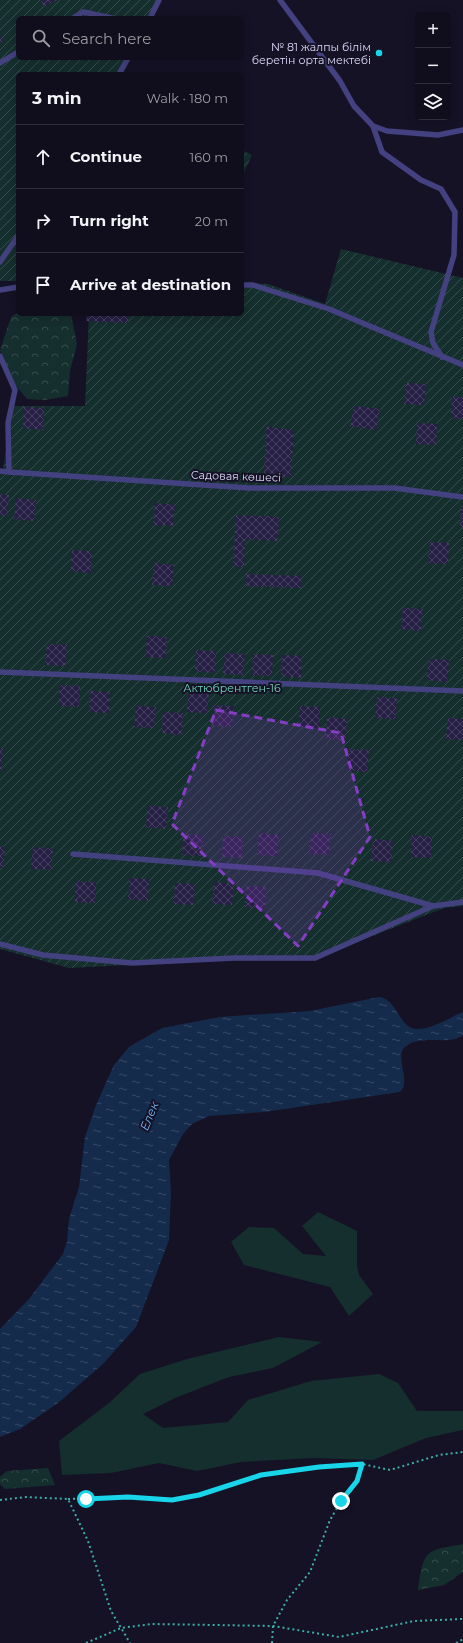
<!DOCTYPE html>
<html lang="en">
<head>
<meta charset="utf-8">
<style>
  :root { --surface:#100e1c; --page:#191725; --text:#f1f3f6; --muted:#9c9ca3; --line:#302e3b }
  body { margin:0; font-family:Montserrat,sans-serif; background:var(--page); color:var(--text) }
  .controls { position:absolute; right:12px; top:12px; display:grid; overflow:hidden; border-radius:6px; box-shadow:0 2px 10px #0003 }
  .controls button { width:36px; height:36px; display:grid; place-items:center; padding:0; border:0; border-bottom:1px solid var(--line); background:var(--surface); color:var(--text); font:20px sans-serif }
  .stop { position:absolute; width:12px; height:12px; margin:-9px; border:3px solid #18d5ea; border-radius:50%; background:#fff }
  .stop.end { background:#18d5ea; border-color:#fff; box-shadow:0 1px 4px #0008 }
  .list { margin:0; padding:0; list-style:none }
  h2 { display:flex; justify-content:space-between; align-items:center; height:52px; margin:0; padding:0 16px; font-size:17px }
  h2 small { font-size:13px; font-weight:400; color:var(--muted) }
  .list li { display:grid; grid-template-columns:26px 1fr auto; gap:12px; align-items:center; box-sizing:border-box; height:64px; padding:0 16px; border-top:1px solid var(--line) }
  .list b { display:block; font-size:15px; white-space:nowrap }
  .list em { font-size:13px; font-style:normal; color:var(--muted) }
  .icon { flex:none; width:22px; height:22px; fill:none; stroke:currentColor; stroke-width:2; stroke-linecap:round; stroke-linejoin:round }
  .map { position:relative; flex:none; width:463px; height:1643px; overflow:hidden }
  .search { position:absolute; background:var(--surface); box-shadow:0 2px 10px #0003; left:16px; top:16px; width:228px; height:44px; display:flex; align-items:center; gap:10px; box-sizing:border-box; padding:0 14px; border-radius:6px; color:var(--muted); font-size:15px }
  .panel { position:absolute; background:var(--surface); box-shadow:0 2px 10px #0003; left:16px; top:72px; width:228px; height:244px; border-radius:6px }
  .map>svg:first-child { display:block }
</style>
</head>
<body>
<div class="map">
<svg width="463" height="1643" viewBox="0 0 463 1643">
  <defs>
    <pattern id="forest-crowns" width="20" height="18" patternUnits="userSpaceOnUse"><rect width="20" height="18" fill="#152f2e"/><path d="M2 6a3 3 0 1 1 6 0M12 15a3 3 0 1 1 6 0" fill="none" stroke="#374d4d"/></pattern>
    <pattern id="garden-furrows" width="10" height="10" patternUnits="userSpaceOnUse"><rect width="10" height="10" fill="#152f2e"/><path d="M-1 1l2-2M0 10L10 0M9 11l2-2" fill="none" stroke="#374d4d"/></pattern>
    <pattern id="water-ripples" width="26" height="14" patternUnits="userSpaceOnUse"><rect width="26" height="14" fill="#152b4c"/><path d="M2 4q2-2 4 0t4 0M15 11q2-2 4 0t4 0" fill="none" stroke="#374967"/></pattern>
    <pattern id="building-cross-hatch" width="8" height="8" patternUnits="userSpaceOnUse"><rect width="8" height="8" fill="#272045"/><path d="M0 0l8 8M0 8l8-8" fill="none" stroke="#464061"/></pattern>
  </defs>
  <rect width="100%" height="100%" fill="#151226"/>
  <!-- grass -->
  <g fill="#152f2e">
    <polygon points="318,1212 357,1231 357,1266 359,1275 373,1294 349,1316 330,1287 244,1265 231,1242 249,1227 274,1228 303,1254 326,1256 302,1226"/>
    <polygon points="279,1337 322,1342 273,1368 229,1377 175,1398 143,1414 163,1428 228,1422 248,1400 311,1381 379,1374 398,1383 417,1411 463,1411 463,1430 426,1438 373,1460 313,1458 241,1462 197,1471 159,1463 111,1473 62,1475 59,1441 109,1403 140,1374 187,1359"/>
  </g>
  <!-- forest -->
  <g fill="url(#forest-crowns)">
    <polygon points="18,312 18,314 71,314 77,344 70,371 68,396 45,400 27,399 12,381 0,350 11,317"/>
    <polygon points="48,1468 55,1485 5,1489 0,1484 0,1477 7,1471"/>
    <path d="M463,1544V1572L444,1585L418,1590C424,1550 424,1551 463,1544Z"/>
  </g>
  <!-- garden -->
  <g fill="url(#garden-furrows)">
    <polygon points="0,0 160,0 151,18 18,18 18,58 131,58 123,74 18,74 18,281 0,281"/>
    <polygon points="242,150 252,155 242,177"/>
    <polygon points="341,249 463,278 463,906 444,908 324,955 69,968 0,949 0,471 3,470 12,406 85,406 89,314 242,314 242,283 268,284 325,304"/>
  </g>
  <!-- water -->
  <path fill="url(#water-ripples)" d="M379,997C398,999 399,1031 419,1029C435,1028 448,1018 463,1012V1035C449,1046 423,1034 406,1046C393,1055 412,1081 400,1092L264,1112L209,1116L192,1124L183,1134L169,1160L171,1192L169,1240L136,1327L103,1364L58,1403L20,1429L0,1437V1329L29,1299L63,1254L67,1241L69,1219L79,1187L85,1137L96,1105L114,1065L129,1047L162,1028L220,1017L310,1011Z"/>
  <!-- building -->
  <g fill="url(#building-cross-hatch)">
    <polygon points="41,0 57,0 44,7"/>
    <polygon points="0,34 3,41 0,43"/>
    <polygon points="87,314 129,314 128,323 86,321"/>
    <rect x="140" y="314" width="27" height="2"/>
    <polygon points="406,383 426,384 424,405 404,404"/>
    <polygon points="452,397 463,397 463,419 451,418"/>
    <polygon points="354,406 380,409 376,430 350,426"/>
    <polygon points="24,407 44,408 43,430 23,428"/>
    <polygon points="417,423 437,424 436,445 416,444"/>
    <polygon points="266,427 294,430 291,477 264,476"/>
    <polygon points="0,494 9,495 7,516 0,515"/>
    <polygon points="16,498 36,500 34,521 14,519"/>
    <polygon points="155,503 175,505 173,526 153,525"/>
    <polygon points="461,506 463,506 463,527 460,527"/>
    <polygon points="236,515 279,517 278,541 245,539 244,567 233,566"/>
    <polygon points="430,542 449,543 448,564 428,563"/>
    <polygon points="72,550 92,551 91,573 71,571"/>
    <polygon points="154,563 174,565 172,586 152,585"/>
    <polygon points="246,574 302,576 301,588 246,586"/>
    <polygon points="403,608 423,609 421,631 401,629"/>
    <polygon points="147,636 167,637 166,658 146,657"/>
    <polygon points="47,644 67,645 65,666 45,665"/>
    <polygon points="196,650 216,651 215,673 195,671"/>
    <polygon points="225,653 245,654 243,675 223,674"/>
    <polygon points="253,654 273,655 272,676 252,675"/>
    <polygon points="282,655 302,656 301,678 281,676"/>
    <polygon points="429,659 449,660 447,682 427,680"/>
    <polygon points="60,685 80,686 79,707 59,706"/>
    <polygon points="189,690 209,692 207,713 187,712"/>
    <polygon points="90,691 110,692 109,713 89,712"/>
    <polygon points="377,697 397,698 395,719 375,718"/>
    <polygon points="214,705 234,706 232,727 212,726"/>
    <polygon points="136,706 156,707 154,728 134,727"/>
    <polygon points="300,706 320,707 319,728 299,727"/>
    <polygon points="163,712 183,713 182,735 162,733"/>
    <polygon points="327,717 347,719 346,740 326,739"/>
    <polygon points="448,718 463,719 463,740 446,739"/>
    <polygon points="0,749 3,749 1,770 0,770"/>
    <polygon points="349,749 369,750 367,772 347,770"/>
    <polygon points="148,806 168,807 166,829 146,827"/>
    <polygon points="259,833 279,835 277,856 257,855"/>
    <polygon points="311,833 331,834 329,855 309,854"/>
    <polygon points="183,834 203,835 202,856 182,855"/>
    <polygon points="412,835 432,837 431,858 411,857"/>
    <polygon points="223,836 243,837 242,858 222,857"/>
    <polygon points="373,839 393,841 391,862 371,861"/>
    <polygon points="0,846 5,847 3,868 0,868"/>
    <polygon points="33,847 53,849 51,870 31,869"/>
    <polygon points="130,878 149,879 148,901 128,899"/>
    <polygon points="76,881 96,882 95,903 75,902"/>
    <polygon points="214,882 234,884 232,905 212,904"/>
    <polygon points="175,883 195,884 193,905 173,904"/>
    <polygon points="246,886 266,887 265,908 245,907"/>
  </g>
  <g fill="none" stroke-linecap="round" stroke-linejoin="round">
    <!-- path -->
    <g stroke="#3baea7" stroke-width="2" stroke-dasharray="2 3" stroke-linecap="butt">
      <polyline points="68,1499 128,1497 172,1500 199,1495 261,1475 289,1470 362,1464 390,1470 439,1455 463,1452"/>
      <polyline points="0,1500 26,1497 68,1499 88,1541 111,1611 130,1643"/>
      <polyline points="86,1643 121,1628 152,1624 273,1626 339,1637 414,1621 463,1619"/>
      <polyline points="272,1643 273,1626 287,1600 310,1572 330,1520 341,1501 357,1481 362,1464"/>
      <polyline points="456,1643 463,1639"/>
    </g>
    <!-- lane -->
    <g stroke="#444180" stroke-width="5.5">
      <polyline points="280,0 340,81 354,106 373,126 387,131 438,135 463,130"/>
      <polyline points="73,18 83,12 112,18"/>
      <polyline points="150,18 159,0"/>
      <polyline points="0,63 18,52"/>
      <polyline points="119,74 128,58"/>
      <polyline points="373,126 382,152 421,180 441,189 455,212 454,255 431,332 433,343 442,357"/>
      <polyline points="0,262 18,236"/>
      <polyline points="242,285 253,285 329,309 463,365"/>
      <polyline points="0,290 18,287"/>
      <polyline points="0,356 15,390 8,423 9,472 0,471"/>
      <polyline points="9,472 249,488 394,488 463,497"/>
      <polyline points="0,672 463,691"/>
      <polyline points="73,854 318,873 433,906 463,902"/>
      <polyline points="0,944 43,955 132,963 234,958 315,958 433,906"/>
    </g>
  </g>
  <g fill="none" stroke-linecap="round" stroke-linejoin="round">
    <!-- route -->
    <polyline stroke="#18d5ea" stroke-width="5" points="86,1499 128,1497 172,1500 199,1495 261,1475 319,1467 362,1464 357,1481 341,1501"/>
  </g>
  <!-- marked area -->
  <path fill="#853dc5" fill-opacity="0.2" stroke="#853dc5" stroke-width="3" stroke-dasharray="8 5" stroke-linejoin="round" d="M216,710L341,733L370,837L298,946L172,824Z"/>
  <!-- markers -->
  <circle fill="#18d5ea" stroke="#151226" stroke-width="1.5" cx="379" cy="53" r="4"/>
  <g text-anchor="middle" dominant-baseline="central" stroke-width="4" stroke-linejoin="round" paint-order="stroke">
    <!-- poi labels -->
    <g font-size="11" fill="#dedafc" stroke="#151226" text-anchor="end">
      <text x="371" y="47">№ 81 жалпы білім<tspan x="371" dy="13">беретін орта мектебі</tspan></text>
    </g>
    <!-- street labels -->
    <g font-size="11" fill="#dedafc" stroke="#151226">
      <text transform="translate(236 476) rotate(2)">Садовая көшесі</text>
    </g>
    <!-- park labels -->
    <g font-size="11" fill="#6cd6bb" stroke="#151226">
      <text x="232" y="688">Актюбрентген-16</text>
    </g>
    <!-- water labels -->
    <g font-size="12" font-style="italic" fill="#72b7f2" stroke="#151226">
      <text transform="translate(149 1116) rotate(-68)">Елек</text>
    </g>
  </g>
</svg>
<div class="controls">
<button>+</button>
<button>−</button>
<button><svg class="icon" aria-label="layers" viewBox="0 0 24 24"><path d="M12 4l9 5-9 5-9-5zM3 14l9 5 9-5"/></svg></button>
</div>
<div class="stop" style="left:86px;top:1499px"></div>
<div class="stop end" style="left:341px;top:1501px"></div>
<div class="search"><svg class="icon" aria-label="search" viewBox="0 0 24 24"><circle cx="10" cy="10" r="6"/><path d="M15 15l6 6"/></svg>Search here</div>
<section class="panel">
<h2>3 min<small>Walk · 180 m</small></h2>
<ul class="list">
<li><svg class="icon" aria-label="ahead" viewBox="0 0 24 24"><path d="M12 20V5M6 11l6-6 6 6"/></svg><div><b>Continue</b></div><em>160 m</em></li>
<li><svg class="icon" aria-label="right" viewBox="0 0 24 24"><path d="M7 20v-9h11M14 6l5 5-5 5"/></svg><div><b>Turn right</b></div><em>20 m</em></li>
<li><svg class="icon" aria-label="arrive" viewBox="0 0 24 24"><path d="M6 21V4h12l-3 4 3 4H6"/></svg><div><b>Arrive at destination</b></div></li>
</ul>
</section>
</div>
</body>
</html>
